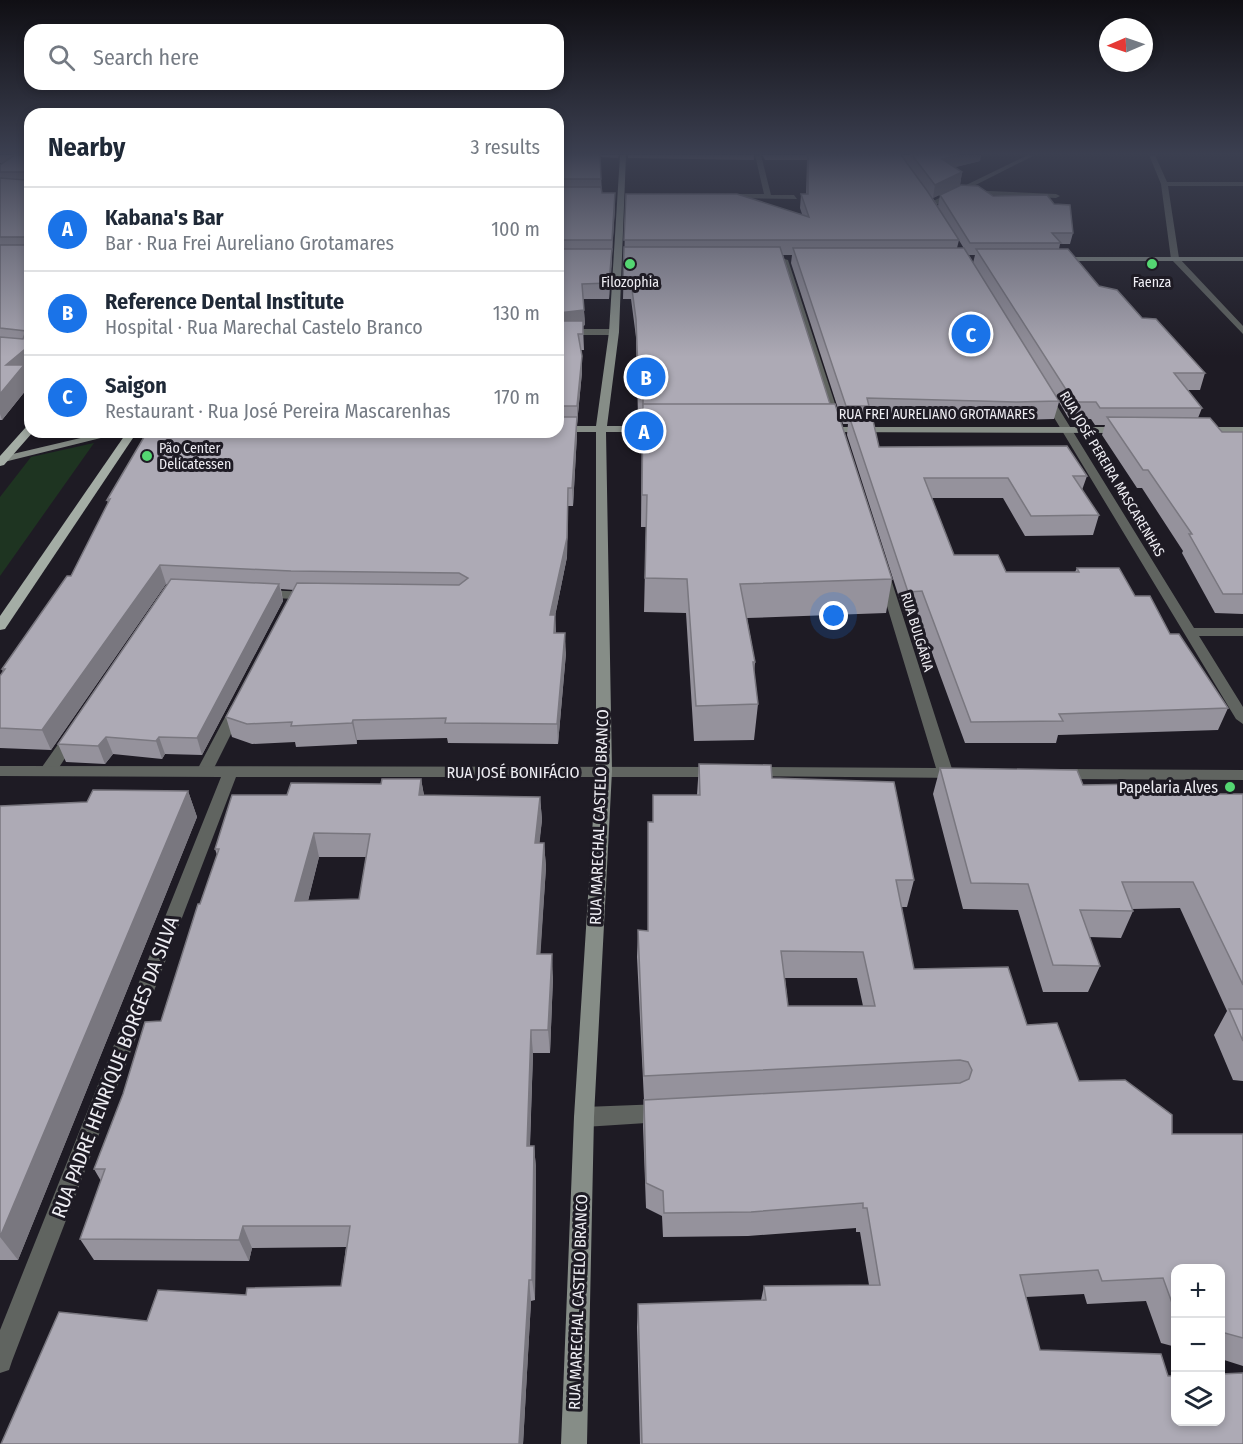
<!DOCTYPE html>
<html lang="en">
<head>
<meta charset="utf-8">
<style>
  :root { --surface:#fff; --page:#f6f6f7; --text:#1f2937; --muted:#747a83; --line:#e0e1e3; --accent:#1a73e8 }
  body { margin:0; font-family:"Fira Sans Condensed",sans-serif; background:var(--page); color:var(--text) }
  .controls { position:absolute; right:18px; bottom:18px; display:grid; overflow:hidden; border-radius:12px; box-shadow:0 3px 9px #0003 }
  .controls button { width:54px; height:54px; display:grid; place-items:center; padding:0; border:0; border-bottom:2px solid var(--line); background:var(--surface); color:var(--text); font:30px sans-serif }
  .compass { position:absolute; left:1099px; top:18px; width:54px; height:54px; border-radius:50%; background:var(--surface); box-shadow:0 3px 9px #0003; rotate:268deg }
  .you { position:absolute; left:834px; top:616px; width:21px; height:21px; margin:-15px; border:4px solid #fff; border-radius:50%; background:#1a73e8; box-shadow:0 0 0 9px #1a73e833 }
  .badge { display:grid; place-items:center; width:39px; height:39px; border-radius:50%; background:var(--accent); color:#fff; font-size:20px; font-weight:700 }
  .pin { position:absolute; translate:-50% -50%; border:3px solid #fff; box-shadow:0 2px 6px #0006 }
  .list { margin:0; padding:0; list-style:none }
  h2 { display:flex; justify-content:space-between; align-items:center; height:78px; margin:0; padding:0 24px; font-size:26px }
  h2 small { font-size:20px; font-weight:400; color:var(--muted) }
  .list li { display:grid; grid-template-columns:39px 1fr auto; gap:18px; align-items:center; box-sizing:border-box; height:84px; padding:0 24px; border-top:2px solid var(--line) }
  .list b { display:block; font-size:22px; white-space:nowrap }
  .list p { margin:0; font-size:20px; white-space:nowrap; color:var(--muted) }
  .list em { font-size:20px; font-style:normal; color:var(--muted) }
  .icon { flex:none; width:33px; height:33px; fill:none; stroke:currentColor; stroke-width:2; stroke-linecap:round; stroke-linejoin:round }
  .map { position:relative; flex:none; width:1243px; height:1444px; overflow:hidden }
  .search { position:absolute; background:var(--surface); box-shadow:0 3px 9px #0003; left:24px; top:24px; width:540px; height:66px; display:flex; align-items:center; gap:15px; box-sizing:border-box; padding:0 21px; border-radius:18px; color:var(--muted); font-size:22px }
  .panel { position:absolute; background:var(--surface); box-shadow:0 3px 9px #0003; left:24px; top:108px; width:540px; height:330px; border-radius:18px }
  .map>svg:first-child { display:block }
</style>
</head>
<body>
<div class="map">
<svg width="1243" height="1444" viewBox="0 0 1243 1444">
  <rect width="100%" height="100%" fill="#1e1b24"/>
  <!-- green -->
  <polygon fill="#1e3421" points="94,443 0,576 0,497 31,457"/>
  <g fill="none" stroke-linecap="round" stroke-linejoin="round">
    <!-- lane -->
    <g fill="#606460" fill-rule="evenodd">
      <polygon points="966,190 1056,194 1060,196 1056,198 969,194"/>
      <polygon points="263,590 311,592 318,596 311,600 258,597 256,594"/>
      <polygon points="238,701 245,706 210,776 198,776 196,772 231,706"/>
      <polygon points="73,729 81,734 54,775 42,775 40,771 42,767 68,730"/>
      <polygon points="662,1104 669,1106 672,1113 669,1120 662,1122 584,1127 577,1124 574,1117 577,1110 584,1107"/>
    </g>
    <!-- street -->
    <g fill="#606460" fill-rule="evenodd">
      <polygon points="755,155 761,155 771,195 794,195 797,199 723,198 726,194 764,194"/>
      <polygon points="1028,155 1035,155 934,206 927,204"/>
      <polygon points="1149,155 1155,155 1167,182 1243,182 1243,186 1168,186 1179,258 1243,326 1243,334 1171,259 1161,184"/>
      <polygon points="781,258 788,260 841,422 840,424 831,422"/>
      <polygon points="558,329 614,329 619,332 614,335 558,335"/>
      <polygon points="1042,394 1051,396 1194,628 1243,628 1243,636 1199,636 1243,707 1243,724 1236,719 1041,396"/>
      <polygon points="883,569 889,573 952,769 963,770 965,774 963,778 747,776 745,772 747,768 753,767 936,768 877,573"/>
      <polygon points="0,766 717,767 725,772 717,777 236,777 12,1361 9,1370 0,1373 0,1330 221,777 0,776"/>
      <polygon points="1059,769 1243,770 1243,780 1059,779 1051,774"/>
    </g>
    <!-- secondary -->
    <g fill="#868d87" fill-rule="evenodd">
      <polygon points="620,155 626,155 619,332 607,426 661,426 666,429 661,432 606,432 612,771 594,1117 587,1444 561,1444 574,1117 596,771 596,432 557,432 558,426 596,426 609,332"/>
      <polygon points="1056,257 1243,257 1243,261 1053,261 1052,259"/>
      <polygon points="819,427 1123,427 1128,430 1123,433 823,432 819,431"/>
      <polygon points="1201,427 1243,427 1243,433 1197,432 1196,430"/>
      <polygon points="106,432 125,432 4,462 0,461 0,457"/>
    </g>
    <!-- primary -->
    <g fill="#a4ada5" fill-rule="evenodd">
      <polygon points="30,426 30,432 33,432 4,465 0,466 0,456 26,427"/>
      <polygon points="127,432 137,432 5,629 0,630 0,616"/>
    </g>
  </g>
  <!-- wall -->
  <g fill="#95929c" fill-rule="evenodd">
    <polygon points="0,155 30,155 30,369 26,373 30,385 2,420 0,420 0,165 3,163 0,163"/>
    <polygon points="558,155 619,155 618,158 600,157 602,193 615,207 609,299 583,299 585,325 583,326 584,350 581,350 582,372 577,424 577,434 573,506 568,506 567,557 555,616 556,633 566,653 558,744 448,743 447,738 357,740 357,744 296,747 295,742 252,744 232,737 226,717 294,590 281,589 283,601 202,755 165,754 162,759 113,754 105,764 66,762 58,744 167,584 166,584 51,750 0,748 0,676 3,672 2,669 71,576 108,503 107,500 558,432"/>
    <polygon points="628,155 754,155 754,160 628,158"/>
    <polygon points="762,155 981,155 980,161 955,167 962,172 960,185 933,198 959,240 957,248 973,263 975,255 968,255 938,206 940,195 993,196 1073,233 1070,244 1060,244 1059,249 1099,286 1142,318 1205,373 1200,390 1187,390 1202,408 1198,418 1222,432 1243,432 1243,614 1215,613 1182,553 1183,551 1142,488 1137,488 1102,435 1105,425 1095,425 1091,419 1069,419 1059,402 1054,419 1012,420 868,416 879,447 1087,476 1082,490 1099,515 1093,535 1025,536 1003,498 932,498 954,555 1006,572 1075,572 1077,568 1135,596 1170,634 1228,708 1218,730 1058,735 1056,743 965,743 917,612 904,613 847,435 848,424 843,424 791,263 792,255 783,255 830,404 892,579 886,613 747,618 755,662 754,673 758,704 754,740 694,741 686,613 644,612 646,527 641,527 642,417 638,417 636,337 631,299 623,299 626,194 802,214 800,208 801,194 806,194 807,160 765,160"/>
    <path d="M699,764L772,778L914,880L907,907H901L914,969L1027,1025L1079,1081L1172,1134H1243V1366L1221,1359V1269H1176V1347L1161,1343L1146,1301L1087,1304L1084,1294L1026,1297L1040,1350L1168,1376L1243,1444H640L637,1327L638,1304L761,1300L764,1286L869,1285L860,1232H856V1228L748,1236L663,1237L662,1216L646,1208L643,1126L644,1100L637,957L638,930L648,931V822H652L697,795ZM785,978H857L863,1006H788Z"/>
    <polygon points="940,768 1083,785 1144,794 1243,794 1243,1081 1233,1080 1214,1035 1227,1011 1180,908 1132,909 1133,911 1121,938 1089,937 1100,966 1088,992 1043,992 1018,910 963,909 933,794"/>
    <path d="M421,779L424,795L540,797L542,820L539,843H544L546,867L540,954L553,977L550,1053H533L530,1146H534L536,1168L535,1300L531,1301L523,1444H1L147,1321L246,1295L341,1286L346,1247L252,1248L249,1261L94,1260L80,1239L101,1181L94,1169L161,1021L217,855L215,849L287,795ZM319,857H366L359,899L308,901Z"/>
    <polygon points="188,791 197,817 18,1260 0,1260 0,806 87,802"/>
  </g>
  <!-- shaded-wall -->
  <g fill="#79777f">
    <polygon points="958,155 981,155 980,161 940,171 942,159"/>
    <polygon points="962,172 960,185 933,198 935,185"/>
    <polygon points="615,193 615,207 612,255 612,240"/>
    <polygon points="612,249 612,263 609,299 609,283"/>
    <polygon points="584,310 585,325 558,329 558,313"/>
    <polygon points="30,345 30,369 26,373 30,385 2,420 0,414 0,394 6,365"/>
    <polygon points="582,356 582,372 577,424 577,406"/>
    <polygon points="577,417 577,434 573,506 572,488"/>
    <polygon points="568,488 567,557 555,616 556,634 555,653 550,615"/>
    <polygon points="160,565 166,584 51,750 42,730"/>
    <polygon points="279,584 283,601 202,755 197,738"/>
    <polygon points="565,633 566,653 558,744 557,724"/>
    <polygon points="353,720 357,740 357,744 352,723"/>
    <polygon points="106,737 113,754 105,764 98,746"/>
    <polygon points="159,737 165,754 162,759 156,741"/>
    <polygon points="421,779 425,802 419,795"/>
    <polygon points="188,791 197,817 18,1260 0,1237"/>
    <polygon points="540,797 542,820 537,867 535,843"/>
    <polygon points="314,833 319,857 302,924 295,901"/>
    <polygon points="544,843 546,867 539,977 537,954"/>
    <polygon points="552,954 553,977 550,1053 548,1030"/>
    <polygon points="531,1030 533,1053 529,1168 527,1146"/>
    <polygon points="534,1146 536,1168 535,1300 532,1280"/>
    <polygon points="243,1226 252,1248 249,1261 239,1240"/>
    <polygon points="529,1280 531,1301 523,1444 519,1444"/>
  </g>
  <!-- building -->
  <g fill="#adaab5" stroke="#79777f" stroke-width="1.5" fill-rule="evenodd">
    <polygon points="15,155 30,155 30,345 6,365 24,365 0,394 0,337 23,339 26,331 0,328 0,245 24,245 27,243 25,237 0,237 0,178 25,180 27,172 0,172 0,165"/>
    <polygon points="558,155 600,155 601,179 558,179"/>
    <polygon points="808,155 901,155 928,192 959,240 624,240 626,194 737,194 809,217 801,194 808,194"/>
    <polygon points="912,155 958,155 942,159 962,172 935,185"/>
    <polygon points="961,185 978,186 993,196 1047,195 1054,204 1070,205 1073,233 1052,233 1061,243 970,243 940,195"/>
    <polygon points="558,187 601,187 602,193 615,193 612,240 558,240"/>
    <polygon points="624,247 780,247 830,404 643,405 643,398 639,398 636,319 631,282 623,282"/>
    <polygon points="793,248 964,248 1059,401 1016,402 867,398 869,406 846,406"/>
    <polygon points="558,249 612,249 609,283 582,284 584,310 558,313"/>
    <polygon points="976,249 1068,249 1099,286 1117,290 1142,318 1156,319 1205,373 1174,373 1202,408 1100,408 1096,402 1074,402"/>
    <polygon points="558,321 583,321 583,334 578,334 582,356 577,406 558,406"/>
    <polygon points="643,404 835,404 892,579 740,584 755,662 753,662 758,704 696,706 687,579 645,578 647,495 642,495"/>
    <polygon points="849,416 872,416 879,447 1067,446 1087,476 1073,476 1099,515 1031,516 1008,478 924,478 954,555 998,555 1006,572 1079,572 1077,568 1119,568 1135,596 1150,596 1170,634 1179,634 1228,708 1059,714 1063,721 971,722 922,591 908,592"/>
    <polygon points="558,417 577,417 572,488 568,488 567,538 550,615 555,615 554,633 565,633 557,724 445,723 446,718 353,720 352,723 291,726 292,722 247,724 226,717 297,583 459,585 468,578 459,573 291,571 160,565 42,730 0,728 0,676 5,669 2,669 67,576 71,576 110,499 107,500 147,432 558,432"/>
    <polygon points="1107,417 1210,418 1222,432 1243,432 1243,594 1223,594 1189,534 1192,534 1148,470 1143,470"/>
    <polygon points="171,579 279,584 197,738 159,737 156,741 106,737 98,746 58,744"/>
    <path d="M699,764L771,765L772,778L894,782L914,880H896L914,969L1008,967L1027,1025L1057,1023L1079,1081L1125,1080L1172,1115V1134H1243V1338L1221,1332V1269H1176V1314L1163,1278L1102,1281L1098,1270L1020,1275L1040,1350L1161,1354L1168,1376H1176V1422H1221V1374L1243,1373V1444H642L638,1304L766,1300L764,1286L880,1285L867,1208H863V1203L751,1212L664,1213L663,1191L646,1183L644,1100L960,1083L969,1079L972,1070L968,1062L960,1060L644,1076L638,930L648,931V822H653V795H700ZM781,951L863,952L875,1006H788Z"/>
    <polygon points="940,768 1077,770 1083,785 1139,784 1144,794 1243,794 1243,985 1193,882 1122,882 1133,911 1080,910 1100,966 1053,965 1028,884 971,883"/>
    <path d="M382,779H421L419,795L540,797L535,843H544L537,954H552L548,1030H531L527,1146H534L532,1280H529L519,1444H1L59,1312L147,1321L158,1290L246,1295L247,1288L341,1286L350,1226H243L239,1240L80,1239L105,1169H94L123,1094L145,1022L161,1021L198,904H200L219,849H215L232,795H287L291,783L381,784ZM314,833L370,834L359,899L295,901Z"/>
    <polygon points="93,790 188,791 0,1237 0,806 87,802"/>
    <polygon points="1229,1009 1243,1009 1243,1041"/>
  </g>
  <!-- sky -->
  <linearGradient id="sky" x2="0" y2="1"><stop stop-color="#100f14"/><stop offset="0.43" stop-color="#3b3f50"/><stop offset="1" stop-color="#3b3f50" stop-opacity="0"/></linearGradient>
  <rect width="1243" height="357" fill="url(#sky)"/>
  <!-- markers -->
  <g fill="#54d672" stroke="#1e1b24" stroke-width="2">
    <circle cx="630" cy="264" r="6"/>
    <circle cx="1152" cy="264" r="6"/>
    <circle cx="147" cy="456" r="6"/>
    <circle cx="1230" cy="787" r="6"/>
  </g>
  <g text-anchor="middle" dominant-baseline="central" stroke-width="6" stroke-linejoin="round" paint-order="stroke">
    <!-- far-poi labels -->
    <g font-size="14" fill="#eeedf3" stroke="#1e1b24">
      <text x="630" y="282">Filozophia</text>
      <text x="1152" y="282">Faenza</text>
      <text x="159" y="448" text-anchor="start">Pão Center<tspan x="159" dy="16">Delicatessen</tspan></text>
    </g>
    <!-- far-street labels -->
    <g font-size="14" fill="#eeedf3" stroke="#1e1b24">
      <text x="937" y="414">RUA FREI AURELIANO GROTAMARES</text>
      <text transform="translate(1112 474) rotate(59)">RUA JOSÉ PEREIRA MASCARENHAS</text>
      <text transform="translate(917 632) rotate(73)">RUA BULGÁRIA</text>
    </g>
    <!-- street labels -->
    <g font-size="16" fill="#eeedf3" stroke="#1e1b24">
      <text x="513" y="772">RUA JOSÉ BONIFÁCIO</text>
      <text transform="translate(599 817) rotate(-88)">RUA MARECHAL CASTELO BRANCO</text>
      <text transform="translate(578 1302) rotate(-88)">RUA MARECHAL CASTELO BRANCO</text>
    </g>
    <!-- poi labels -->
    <g font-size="16" fill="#eeedf3" stroke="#1e1b24" text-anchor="end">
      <text x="1218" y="787">Papelaria Alves</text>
    </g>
    <!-- near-street labels -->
    <g font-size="20" fill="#eeedf3" stroke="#1e1b24">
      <text transform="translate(115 1067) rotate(-69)">RUA PADRE HENRIQUE BORGES DA SILVA</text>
    </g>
  </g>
</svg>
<div class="controls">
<button>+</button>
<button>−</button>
<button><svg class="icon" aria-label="layers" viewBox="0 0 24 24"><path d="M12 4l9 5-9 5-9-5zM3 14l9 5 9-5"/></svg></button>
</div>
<svg class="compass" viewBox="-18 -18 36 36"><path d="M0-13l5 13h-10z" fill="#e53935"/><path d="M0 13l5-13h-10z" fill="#747a83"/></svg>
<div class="you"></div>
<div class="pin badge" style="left:644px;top:431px">A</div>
<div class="pin badge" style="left:646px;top:377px">B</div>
<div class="pin badge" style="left:971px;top:334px">C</div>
<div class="search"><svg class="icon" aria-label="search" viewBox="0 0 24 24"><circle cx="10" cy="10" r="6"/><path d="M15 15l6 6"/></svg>Search here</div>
<section class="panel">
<h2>Nearby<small>3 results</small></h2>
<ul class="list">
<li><span class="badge">A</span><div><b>Kabana's Bar</b><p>Bar · Rua Frei Aureliano Grotamares</p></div><em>100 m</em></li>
<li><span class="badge">B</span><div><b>Reference Dental Institute</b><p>Hospital · Rua Marechal Castelo Branco</p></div><em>130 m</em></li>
<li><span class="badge">C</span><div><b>Saigon</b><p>Restaurant · Rua José Pereira Mascarenhas</p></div><em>170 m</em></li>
</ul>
</section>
</div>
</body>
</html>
